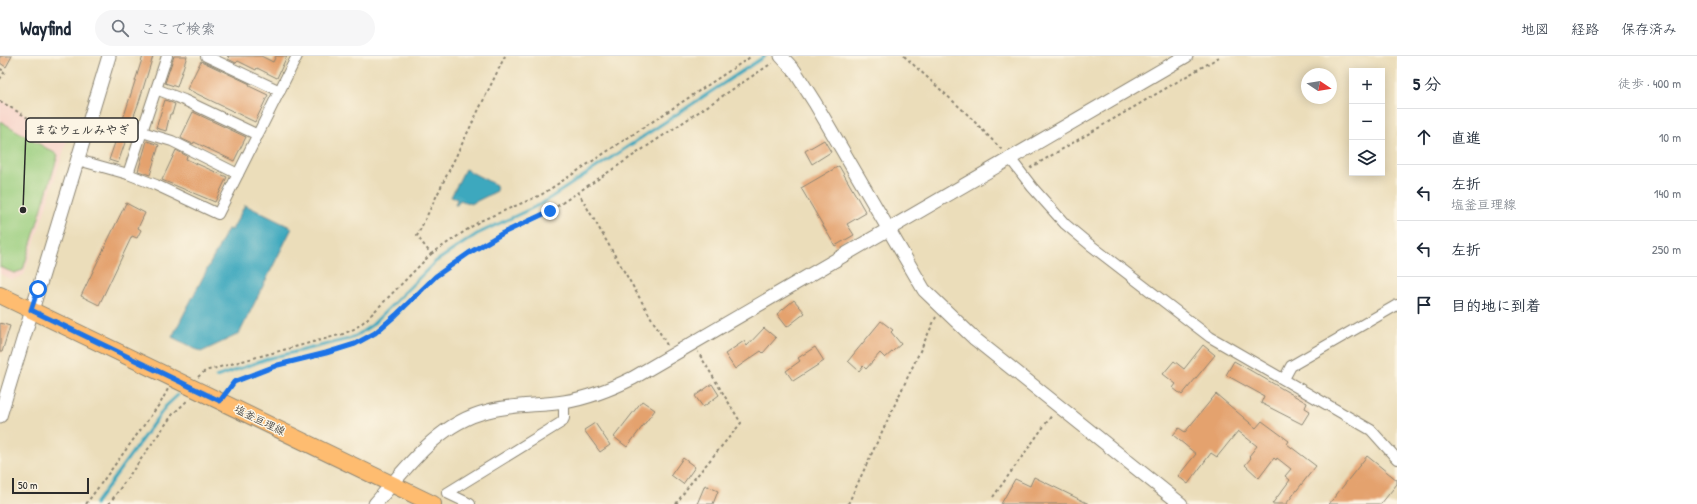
<!DOCTYPE html>
<html lang="ja">
<head>
<meta charset="utf-8">
<style>
  :root { --surface:#fff; --page:#f6f6f7; --text:#1f2937; --muted:#747a83; --line:#e0e1e3 }
  body { margin:0; font-family:"Patrick Hand","Klee One",sans-serif; background:var(--page); color:var(--text) }
  .controls { position:absolute; right:12px; top:12px; display:grid; overflow:hidden; border-radius:0px; box-shadow:0 2px 10px #0003 }
  .controls button { width:36px; height:36px; display:grid; place-items:center; padding:0; border:0; border-bottom:1px solid var(--line); background:var(--surface); color:var(--text); font:20px sans-serif }
  .compass { position:absolute; left:1301px; top:12px; width:36px; height:36px; border-radius:50%; background:var(--surface); box-shadow:0 2px 10px #0003; rotate:102deg }
  .scale { position:absolute; left:12px; bottom:10px; width:77px; box-sizing:border-box; padding-left:4px; border:2px solid #2b2b2b; border-top:0; font-size:11px; line-height:14px; white-space:nowrap; color:#2b2b2b; -webkit-text-stroke:3px #fcf5e5; paint-order:stroke }
  .stop { position:absolute; width:12px; height:12px; margin:-9px; border:3px solid #1a73e8; border-radius:50%; background:#fff }
  .stop.end { background:#1a73e8; border-color:#fff; box-shadow:0 1px 4px #0008 }
  .list { margin:0; padding:0; list-style:none }
  h2 { display:flex; justify-content:space-between; align-items:center; height:52px; margin:0; padding:0 16px; font-size:17px }
  h2 small { font-size:13px; font-weight:400; color:var(--muted) }
  .list li { display:grid; grid-template-columns:26px 1fr auto; gap:12px; align-items:center; box-sizing:border-box; height:56px; padding:0 16px; border-top:1px solid var(--line) }
  .list b { display:block; font-size:15px; white-space:nowrap }
  .list p { margin:0; font-size:13px; white-space:nowrap; color:var(--muted) }
  .list em { font-size:13px; font-style:normal; color:var(--muted) }
  .icon { flex:none; width:22px; height:22px; fill:none; stroke:currentColor; stroke-width:2; stroke-linecap:round; stroke-linejoin:round }
  .map { position:relative; flex:none; width:1397px; height:448px; overflow:hidden }
  header { display:flex; align-items:center; gap:24px; box-sizing:border-box; height:56px; padding:0 20px; background:var(--surface); border-bottom:1px solid var(--line) }
  header strong { font-size:19px }
  nav { display:flex; gap:22px; margin-inline-start:auto; font-size:14px }
  .search { width:280px; height:36px; background:var(--page); display:flex; align-items:center; gap:10px; box-sizing:border-box; padding:0 14px; border-radius:22px; color:var(--muted); font-size:15px }
  main { display:flex }
  aside { flex:1; background:var(--surface) }
  .map>svg:first-child { display:block }
</style>
</head>
<body>
<header>
<strong>Wayfind</strong>
<div class="search"><svg class="icon" aria-label="search" viewBox="0 0 24 24"><circle cx="10" cy="10" r="6"/><path d="M15 15l6 6"/></svg>ここで検索</div>
<nav><a>地図</a><a>経路</a><a>保存済み</a></nav>
</header>
<main>
<div class="map">
<svg width="1397" height="448" viewBox="0 0 1397 448">
  <rect width="100%" height="100%" fill="#fcf5e5"/>
  <filter id="ink" filterUnits="userSpaceOnUse"><feTurbulence type="fractalNoise" baseFrequency=".025" numOctaves="2"/><feDisplacementMap in="SourceGraphic" scale="8" xChannelSelector="R" yChannelSelector="G"/><feConvolveMatrix kernelMatrix="1 2 1 2 8 2 1 2 1" color-interpolation-filters="sRGB"/></filter>
  <filter id="wash" filterUnits="userSpaceOnUse"><feTurbulence type="fractalNoise" baseFrequency=".012" numOctaves="4" result="noise"/><feDisplacementMap in="SourceGraphic" scale="16" xChannelSelector="R" yChannelSelector="G"/><feGaussianBlur stdDeviation="0.9" result="paint"/><feColorMatrix in="noise" values="0 0 0 0 0 0 0 0 0 0 0 0 0 0 0 0 0 1.4 0 .05"/><feComposite in="paint" operator="in"/></filter>
  <g filter="url(#wash)">
    <rect width="100%" height="100%" fill="#ebddba"/>
    <!-- built -->
    <polygon fill="#f7d1c8" points="0,43 60,80 68,82 24,219 12,224 0,218"/>
    <!-- green -->
    <polygon fill="#9ace7e" stroke="#627c54" points="0,65 58,99 23,214 14,217 0,211"/>
    <!-- water -->
    <g fill="#3ea8be" stroke="#346a74">
      <polygon points="465,113 496,129 497,135 471,148 460,144 457,149 455,149 457,143 451,141"/>
      <polygon points="245,149 292,172 239,278 201,296 172,281 228,173 232,174"/>
    </g>
    <g fill="none" stroke-linecap="round" stroke-linejoin="round">
      <!-- stream -->
      <g stroke="#3ea8be" stroke-width="3">
        <polyline points="216,321 270,302 349,283 356,280 372,269 435,206 477,178 541,148 765,0"/>
        <polyline points="95,448 166,350 178,339"/>
      </g>
    </g>
    <g id="blocks">
      <!-- building -->
      <g fill="#e4a26e">
        <polygon points="0,0 12,0 6,11 0,7"/>
        <polygon points="143,0 153,0 139,46 132,65 123,63"/>
        <polygon points="174,0 187,0 177,31 165,27"/>
        <polygon points="227,0 261,0 273,6 276,0 287,0 277,22 257,12 256,14 238,5 236,7 228,3 229,1"/>
        <polygon points="201,5 250,28 249,30 268,39 255,66 187,33"/>
        <polygon points="165,44 175,48 172,58 170,58 166,75 156,72"/>
        <polygon points="193,56 246,81 234,105 194,86 193,88 182,83 181,81"/>
        <polygon points="119,75 128,78 118,107 109,104"/>
        <polygon points="824,84 831,96 812,108 805,95"/>
        <polygon points="147,85 159,89 150,119 138,115"/>
        <polygon points="176,94 187,100 186,103 227,121 215,146 162,124"/>
        <polygon points="839,110 866,157 847,168 854,179 835,190 801,132"/>
        <polygon points="126,147 145,157 138,172 141,174 137,182 132,180 99,249 81,240"/>
        <polygon points="794,244 805,257 787,271 777,258"/>
        <polygon points="881,265 893,274 891,276 901,288 885,302 880,297 866,313 863,310 859,315 848,305"/>
        <polygon points="0,267 10,270 2,296 0,296"/>
        <polygon points="764,272 776,282 763,297 761,295 735,313 725,298 744,285 747,290"/>
        <polygon points="1203,289 1215,299 1182,339 1173,332 1176,328 1163,318 1174,305 1184,313"/>
        <polygon points="815,291 824,305 793,325 786,315 800,305 798,302"/>
        <polygon points="1234,305 1307,347 1305,352 1310,355 1302,368 1261,347 1264,340 1226,319"/>
        <polygon points="712,328 719,339 703,351 695,340"/>
        <polygon points="1216,338 1256,372 1262,365 1289,385 1287,388 1316,410 1286,448 1272,448 1290,424 1285,420 1291,413 1277,402 1276,404 1274,402 1259,422 1245,409 1251,402 1249,400 1257,390 1238,375 1217,401 1211,397 1188,428 1178,420 1196,398 1173,379 1179,372 1185,376"/>
        <polygon points="642,345 655,354 627,391 614,381"/>
        <polygon points="595,367 610,389 600,396 584,374"/>
        <polygon points="1367,400 1397,424 1397,428 1381,448 1329,448"/>
        <polygon points="683,402 695,411 683,428 671,419"/>
        <polygon points="1034,421 1089,448 1001,448 1015,423 1030,430"/>
        <polygon points="705,429 718,435 713,448 697,448"/>
      </g>
    </g>
  </g>
  <g filter="url(#ink)">
    <use href="#blocks" fill-opacity="0" stroke="#8b8472" stroke-width="1"/>
    <g fill="none" stroke-linecap="round" stroke-linejoin="round">
      <defs>
        <g id="minor">
          <polyline points="206,0 280,35"/>
          <polyline points="156,33 184,44 258,79"/>
          <polyline points="142,76 172,85 238,118"/>
          <polyline points="1009,101 1032,131 1065,168 1089,188 1210,281 1371,374 1397,403"/>
          <polyline points="78,104 128,118 156,129 218,158 297,0"/>
          <polyline points="128,118 167,0"/>
          <polyline points="1284,323 1291,310 1397,249"/>
          <polyline points="470,448 447,437 562,366 564,362 564,346"/>
        </g>
        <g id="tertiary">
          <polyline points="781,0 794,14 815,47 924,234 975,283 1181,448"/>
          <polyline points="0,360 109,0"/>
          <path d="M375,448C407,411 438,367 488,355C513,348 539,350 564,346C588,342 611,333 633,322L1186,0"/>
        </g>
        <polyline id="primary" points="0,239 433,448"/>
      </defs>
      <!-- minor casing -->
      <use href="#minor" stroke="#8b8472" stroke-width="12"/>
      <!-- tertiary casing -->
      <use href="#tertiary" stroke="#8b8472" stroke-width="15"/>
      <!-- primary casing -->
      <use href="#primary" stroke="#8b8472" stroke-width="18"/>
      <!-- path -->
      <g stroke="#8b8472" stroke-width="2" stroke-dasharray="3 3" stroke-linecap="butt">
        <polyline points="904,0 967,58 1003,95"/>
        <polyline points="0,13 5,15 0,23"/>
        <polyline points="0,45 61,82 71,84"/>
        <polyline points="1030,112 1221,0"/>
        <polyline points="578,136 667,289"/>
        <polyline points="431,198 480,165 541,139 752,0"/>
        <polyline points="198,321 205,315 343,278 356,272 367,263 431,198 417,180 505,0"/>
        <polyline points="228,335 234,326 278,309 326,297 355,288 375,277 396,259 436,220 469,197 503,177 550,155 772,7"/>
        <polyline points="993,441 1052,359"/>
        <polyline points="86,448 161,346 168,333"/>
        <polyline points="109,448 173,358 188,344"/>
        <polyline points="676,448 690,428 741,367 698,296"/>
        <polyline points="848,448 936,261"/>
      </g>
      <!-- minor -->
      <use href="#minor" stroke="#fff" stroke-width="10"/>
      <!-- tertiary -->
      <use href="#tertiary" stroke="#fff" stroke-width="13"/>
      <!-- primary -->
      <use href="#primary" stroke="#febc70" stroke-width="16"/>
    </g>
  </g>
  <g fill="none" stroke-linecap="round" stroke-linejoin="round" filter="url(#ink)">
    <!-- route -->
    <polyline stroke="#1a73e8" stroke-width="5" points="38,233 31,254 220,345 234,326 278,309 326,297 355,288 375,277 396,259 436,220 469,197 503,177 550,155"/>
  </g>
  <g text-anchor="middle" dominant-baseline="central" stroke-width="3" stroke-linejoin="round" paint-order="stroke">
    <!-- street labels -->
    <g font-size="11" fill="#2b2b2b" stroke="#fcf5e5">
      <text transform="translate(260 364) rotate(26)">塩釜亘理線</text>
    </g>
  </g>
  <!-- callouts -->
  <path fill="none" stroke="#2b2b2b" stroke-width="1.5" d="M23 154L26 74"/>
  <circle fill="#2b2b2b" stroke="#fcf5e5" stroke-width="1.5" cx="23" cy="154" r="4"/>
  <rect fill="#fcf5e5" stroke="#2b2b2b" stroke-width="1.5" x="26" y="62" width="112" height="24" rx="4"/>
  <g font-size="12" text-anchor="middle" font-weight="bold" fill="#2b2b2b">
    <text x="82" y="78">まなウェルみやぎ</text>
  </g>
</svg>
<div class="controls">
<button>+</button>
<button>−</button>
<button><svg class="icon" aria-label="layers" viewBox="0 0 24 24"><path d="M12 4l9 5-9 5-9-5zM3 14l9 5 9-5"/></svg></button>
</div>
<svg class="compass" viewBox="-18 -18 36 36"><path d="M0-13l5 13h-10z" fill="#e53935"/><path d="M0 13l5-13h-10z" fill="#747a83"/></svg>
<div class="scale">50 m</div>
<div class="stop" style="left:38px;top:233px"></div>
<div class="stop end" style="left:550px;top:155px"></div>
</div>
<aside>
<h2>5 分<small>徒歩 · 400 m</small></h2>
<ul class="list">
<li><svg class="icon" aria-label="ahead" viewBox="0 0 24 24"><path d="M12 20V5M6 11l6-6 6 6"/></svg><div><b>直進</b></div><em>10 m</em></li>
<li><svg class="icon" aria-label="left" viewBox="0 0 24 24"><path d="M17 20v-9H6M10 6l-5 5 5 5"/></svg><div><b>左折</b><p>塩釜亘理線</p></div><em>140 m</em></li>
<li><svg class="icon" aria-label="left" viewBox="0 0 24 24"><path d="M17 20v-9H6M10 6l-5 5 5 5"/></svg><div><b>左折</b></div><em>250 m</em></li>
<li><svg class="icon" aria-label="arrive" viewBox="0 0 24 24"><path d="M6 21V4h12l-3 4 3 4H6"/></svg><div><b>目的地に到着</b></div></li>
</ul>
</aside>
</main>
</body>
</html>
